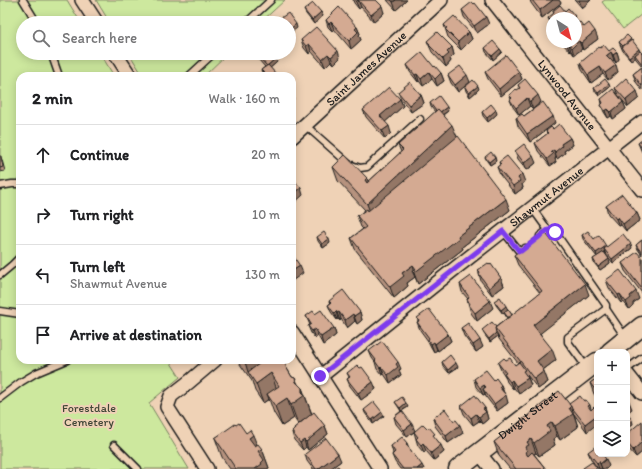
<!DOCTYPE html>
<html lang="en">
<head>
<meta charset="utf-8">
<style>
  :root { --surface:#fff; --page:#f2f2f2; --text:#202124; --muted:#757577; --line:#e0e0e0 }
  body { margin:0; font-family:Itim,sans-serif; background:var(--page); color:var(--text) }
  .controls { position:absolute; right:12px; bottom:12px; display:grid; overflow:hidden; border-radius:8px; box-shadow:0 2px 10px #0003 }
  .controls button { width:36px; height:36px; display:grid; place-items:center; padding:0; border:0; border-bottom:1px solid var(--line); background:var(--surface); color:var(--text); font:20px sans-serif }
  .compass { position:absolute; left:546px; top:12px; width:36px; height:36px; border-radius:50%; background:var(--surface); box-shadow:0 2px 10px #0003; rotate:144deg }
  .stop { position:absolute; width:12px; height:12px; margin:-9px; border:3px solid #7c3aed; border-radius:50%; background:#fff }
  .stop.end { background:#7c3aed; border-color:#fff; box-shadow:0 1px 4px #0008 }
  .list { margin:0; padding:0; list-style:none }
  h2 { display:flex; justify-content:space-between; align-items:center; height:52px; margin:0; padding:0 16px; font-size:17px }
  h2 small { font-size:13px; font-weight:400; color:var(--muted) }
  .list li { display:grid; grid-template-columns:26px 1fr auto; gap:12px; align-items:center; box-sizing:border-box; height:60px; padding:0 16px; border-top:1px solid var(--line) }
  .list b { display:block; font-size:15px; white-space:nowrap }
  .list p { margin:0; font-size:13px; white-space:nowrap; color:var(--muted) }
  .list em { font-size:13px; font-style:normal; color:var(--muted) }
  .icon { flex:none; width:22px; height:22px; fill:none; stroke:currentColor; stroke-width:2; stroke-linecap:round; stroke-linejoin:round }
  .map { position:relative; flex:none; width:642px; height:469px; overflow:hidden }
  .search { position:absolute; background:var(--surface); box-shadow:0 2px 10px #0003; left:16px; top:16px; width:280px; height:44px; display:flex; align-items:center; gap:10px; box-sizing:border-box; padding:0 14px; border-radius:22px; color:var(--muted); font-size:15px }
  .panel { position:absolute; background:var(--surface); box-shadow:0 2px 10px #0003; left:16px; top:72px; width:280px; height:292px; border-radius:12px }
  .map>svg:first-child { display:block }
</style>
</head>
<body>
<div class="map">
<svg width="642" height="469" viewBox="0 0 642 469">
  <rect width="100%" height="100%" fill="#efd2b6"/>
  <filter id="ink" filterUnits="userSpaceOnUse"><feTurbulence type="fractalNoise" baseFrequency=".025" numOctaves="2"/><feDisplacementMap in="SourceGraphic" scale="8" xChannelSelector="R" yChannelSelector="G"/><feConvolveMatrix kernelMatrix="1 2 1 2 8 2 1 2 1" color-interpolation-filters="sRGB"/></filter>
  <g filter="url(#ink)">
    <!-- green -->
    <g fill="#cde89e" stroke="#74825d">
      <polygon points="0,0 67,0 81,23 23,23 23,53 100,53 114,76 20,76 20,360 169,360 180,377 149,403 189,469 0,469"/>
      <polygon points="96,0 285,0 260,23 110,23"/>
      <polygon points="605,0 642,0 642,14 623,29 602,2"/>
      <polygon points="129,53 228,53 204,76 143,76"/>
    </g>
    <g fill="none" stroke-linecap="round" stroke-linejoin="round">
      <defs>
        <g id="service">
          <polyline points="23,0 37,23"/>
          <polyline points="246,23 271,0"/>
          <polyline points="51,53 59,76"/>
          <polyline points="189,76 214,53"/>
          <polyline points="305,125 349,164 360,168 367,167 420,119"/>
          <polyline points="0,186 12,184 20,184"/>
          <polyline points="532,208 548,230"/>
          <polyline points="503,231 519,251 521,251 525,248"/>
          <polyline points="540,236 548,230 555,232 606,305 606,309 568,337 568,342 587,368"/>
          <polyline points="0,275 12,265 20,257"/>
          <polyline points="606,309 625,337"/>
          <polyline points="0,311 20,314"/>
          <polyline points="627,369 642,358"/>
          <polyline points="0,398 21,382 36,373 67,360"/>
          <polyline points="114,445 138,469"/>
        </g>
        <g id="minor">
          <polyline points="82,0 97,23"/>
          <path id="s1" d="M492,0L642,190"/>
          <polyline points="115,53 130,76"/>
          <path id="s2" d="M292,137L441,0"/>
          <polyline points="292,332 380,469"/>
          <polyline points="627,374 642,393"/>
          <path id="s3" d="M321,376L453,270L642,122"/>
          <polyline points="479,453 492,469"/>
          <polyline points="207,469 167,407 171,396 189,382 215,360"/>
        </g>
        <g id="secondary">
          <polyline points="610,352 642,326"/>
          <path id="s4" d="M458,469L597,362"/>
        </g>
      </defs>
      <!-- service casing -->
      <use href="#service" stroke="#1c1c1c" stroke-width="9"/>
      <!-- minor casing -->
      <use href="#minor" stroke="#1c1c1c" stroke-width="16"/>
      <!-- secondary casing -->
      <use href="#secondary" stroke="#1c1c1c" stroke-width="21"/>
      <!-- service -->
      <use href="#service" stroke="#efd2b6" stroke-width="6"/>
      <!-- minor -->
      <use href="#minor" stroke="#efd2b6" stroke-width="13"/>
      <!-- secondary -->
      <use href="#secondary" stroke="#efd2b6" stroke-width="18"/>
    </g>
    <!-- wall -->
    <g fill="#b6927e" stroke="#1c1c1c">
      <polygon points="353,0 376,0 384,13 374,22 361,7 359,9 354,3"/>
      <polygon points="387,0 407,0 396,10"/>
      <polygon points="530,0 559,0 561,3 542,18 531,3"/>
      <polygon points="575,0 591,0 582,8"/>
      <polygon points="474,4 489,24 477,33 464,17 462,10"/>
      <polygon points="304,10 321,12 323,16 314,24 306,14"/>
      <polygon points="553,11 565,11 575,16 576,18 552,18 552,26 548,18 554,14"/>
      <polygon points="576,19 578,23 584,27 598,39 583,50 582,49 574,55 571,51 570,52 563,44 563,42 576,42"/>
      <polygon points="326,20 357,27 360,34 359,35 361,40 351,49 334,29 332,31 328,27"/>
      <polygon points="444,25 469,32 472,39 461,50 448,37"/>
      <polygon points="301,40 340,58 334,64 331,61 325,67 311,51 309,54 304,48"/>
      <polygon points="631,40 640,51 642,53 642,66 636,59 635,57 631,60 623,51 619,42"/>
      <polygon points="427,41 452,47 454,55 450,59 451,61 446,67 432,52"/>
      <polygon points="485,48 500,49 502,52 493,60 486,52"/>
      <polygon points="600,48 609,51 617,52 619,59 616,63 614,60 612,61 618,72 608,80 603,74 591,83 582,70 580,63"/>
      <polygon points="257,55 277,62 270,68 277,75 280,76 263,74 261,70 265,67 258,59"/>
      <polygon points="407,65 434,67 441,73 444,81 437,86 432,79 423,86 419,81 418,82 410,72"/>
      <polygon points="642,67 642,90 636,82 633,74"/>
      <polygon points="485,72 519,72 522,79 501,96 488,79"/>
      <polygon points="448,75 470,82 458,92 451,83"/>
      <polygon points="518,85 541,102 533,109 555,123 530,142 518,126 516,118 524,116 533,109 530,106 519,115 513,107 510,100 511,99 509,95 520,89"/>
      <polygon points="465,87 479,89 470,97 466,91"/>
      <polygon points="610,87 599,96 595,91 594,88"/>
      <polygon points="615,88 639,98 628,107 618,95"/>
      <polygon points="398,92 421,95 424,103 411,112 401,99"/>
      <polygon points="400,99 403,106 385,122 391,133 385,139 366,117 363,110"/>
      <polygon points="601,99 623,102 626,109 613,119 611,116 608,118 604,112 601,105 602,104"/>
      <polygon points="430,103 448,111 443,115 457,137 510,210 462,247 463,249 418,284 415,277 407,283 408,286 394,298 355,249 351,238 363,229 361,227 357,216 365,210 338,181 333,167 367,178 368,182 401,152 398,145 435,112 431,107"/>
      <polygon points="482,112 497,114 488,122 483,116"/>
      <polygon points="553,129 570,138 573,145 564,151 565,153 557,159 556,157 555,159 556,162 550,166 538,151 535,143 547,134 546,131"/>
      <polygon points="642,140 642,152 641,150 638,143"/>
      <polygon points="515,151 536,163 527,170 518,159"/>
      <polygon points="0,156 2,160 5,171 0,172"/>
      <polygon points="485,157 496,161 490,165 487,161"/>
      <polygon points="499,162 525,182 522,184 523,188 515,194 500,175 497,167 500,165"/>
      <polygon points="606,206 637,213 640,220 626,231 621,225 619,226 608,214"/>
      <polygon points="582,235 594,239 607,247 632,248 613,263 605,253 605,251 604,252 610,263 600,270 594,263 593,259 597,257 583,239"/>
      <polygon points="317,237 330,243 323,248 318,241"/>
      <polygon points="642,240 642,255 637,248 636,245"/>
      <polygon points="514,255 589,295 540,333 556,360 543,370 548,382 538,389 527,375 531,385 519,394 514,388 513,389 507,382 505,376 501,370 498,363 506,360 515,365 518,363 499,339 498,336 490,342 484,334 482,330 496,327 507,318 504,313 503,314 496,305 494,301 508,309 512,315 540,293 518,265"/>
      <polygon points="642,258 642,293 625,271 622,263"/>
      <polygon points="490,265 501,278 504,286 492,295 481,281 479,274 479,273 478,270"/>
      <polygon points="606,280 639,299 633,303 633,305 629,309 623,301 621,303 609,288"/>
      <polygon points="460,284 493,308 477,321 471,313 467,299 468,299 462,292"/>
      <polygon points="329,301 360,312 362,320 357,324 355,321 347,328 341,319 340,321 338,319 337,320 331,312 328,305 330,304"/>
      <polygon points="315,314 334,328 336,335 323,345 318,336 315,338 311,333 308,326 310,325 306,316"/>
      <polygon points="417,318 448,334 451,341 438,351 437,350 434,352 431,347 428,341 420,330 417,322 418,321"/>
      <polygon points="461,328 483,347 476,352 464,336"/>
      <polygon points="369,351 401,369 399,370 401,375 390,383 384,374 382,375 377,369 375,362 372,358"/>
      <polygon points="237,360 282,360 292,377 295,378 298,384 302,388 312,414 325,426 328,434 308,450 306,447 303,450 294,440 292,432 295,430 294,428 303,421 298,424 294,418 282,426 274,413 269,399 263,403 255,391 252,381"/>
      <polygon points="442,362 458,367 449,373 443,366"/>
      <polygon points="360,368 376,389 361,400 350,386 347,379 349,377 347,373"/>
      <polygon points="597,378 597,398 594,394 590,383"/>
      <polygon points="474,379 494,380 501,385 508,403 497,411 486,397 485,394 483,395 476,387"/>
      <polygon points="584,401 590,405 591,409 587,432 574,414 578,427 560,440 557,436 553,439 555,445 539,456 536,453 534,454 546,469 510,469 499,456 494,442 569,404"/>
      <polygon points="395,402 408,407 402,411 415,431 437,440 444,452 434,460 426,451 424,453 418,446 414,432 407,437 396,424 394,417 401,411"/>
      <polygon points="461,406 485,408 488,419 482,424 479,421 473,425 464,414"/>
      <polygon points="364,410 384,416 373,424 365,413"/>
      <polygon points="433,418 454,421 463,433 448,443 435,426"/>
      <polygon points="642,422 642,452 636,457 627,447 627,434"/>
      <polygon points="236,425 246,433 257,445 262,449 269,468 267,469 230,469 222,457 215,438"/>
      <polygon points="407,443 409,448 424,469 400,469 395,462 392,455 393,453 391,446"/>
      <polygon points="588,452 609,466 606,469 598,469 591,459"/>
      <polygon points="305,454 341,461 330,469 313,469 307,461"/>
    </g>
    <!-- shaded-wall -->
    <g fill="#947766" stroke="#1c1c1c">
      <polygon points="358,0 361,7 359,9 356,2"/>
      <polygon points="396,0 407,0 396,10 393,2"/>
      <polygon points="553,0 559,0 561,3 542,18 540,10"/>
      <polygon points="579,0 591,0 582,8"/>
      <polygon points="382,6 384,13 374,22 371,15"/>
      <polygon points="321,12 323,16 314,24 312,20"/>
      <polygon points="486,17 489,24 477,33 474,26"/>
      <polygon points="331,22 334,29 332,31 329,24"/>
      <polygon points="296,24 297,28 289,34 289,30"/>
      <polygon points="357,27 360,34 359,35 361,40 351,49 349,41 355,29"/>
      <polygon points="595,31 598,39 583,50 581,43"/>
      <polygon points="469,32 472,39 461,50 458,42"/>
      <polygon points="579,41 582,49 574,55 572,48"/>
      <polygon points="309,44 311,51 309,54 306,46"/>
      <polygon points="569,44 571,51 570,52 567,45"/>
      <polygon points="452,47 454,55 450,59 451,61 446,67 443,59 447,52"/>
      <polygon points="500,49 502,52 493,60 492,56"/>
      <polygon points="639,49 640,53 635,55 635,57 631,60 629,57"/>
      <polygon points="338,51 340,58 334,64 331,57"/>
      <polygon points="611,52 614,60 609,63 606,56"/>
      <polygon points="617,52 619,59 616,63 613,55"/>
      <polygon points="328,54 331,61 325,67 322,59"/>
      <polygon points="276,58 277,62 268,70 267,66"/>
      <polygon points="616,65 618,72 608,80 605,73"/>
      <polygon points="600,67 603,74 591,83 588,75"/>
      <polygon points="429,72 432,79 423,86 421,79"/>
      <polygon points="519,72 522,79 501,96 499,89"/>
      <polygon points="441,73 444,81 437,86 435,79"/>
      <polygon points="417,74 419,81 418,82 415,75"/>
      <polygon points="467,75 470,82 458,92 455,85"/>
      <polygon points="609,84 610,87 599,96 598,93"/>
      <polygon points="478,86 479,89 470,97 469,93"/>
      <polygon points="637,91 639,98 628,107 626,100"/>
      <polygon points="292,93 294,99 292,101"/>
      <polygon points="421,95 424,103 411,112 409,105"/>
      <polygon points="538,95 541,102 533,109 530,102"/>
      <polygon points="527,98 530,106 519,115 516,108"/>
      <polygon points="400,99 403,106 383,124 380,116"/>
      <polygon points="623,102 626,109 613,119 611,112"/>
      <polygon points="447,107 448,111 439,117 438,114"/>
      <polygon points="608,109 611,116 608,118 605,111"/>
      <polygon points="496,110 497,114 488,122 487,118"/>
      <polygon points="553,116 555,123 530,142 527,134"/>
      <polygon points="452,125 458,139 372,217 367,204"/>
      <polygon points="389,126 391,133 385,139 382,131"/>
      <polygon points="570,138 573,145 564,151 565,153 557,159 555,152 561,144"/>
      <polygon points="554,150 556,157 555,159 556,162 550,166 547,159 551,152"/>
      <polygon points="533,156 536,163 527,170 524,163"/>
      <polygon points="495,157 496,161 490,165 489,162"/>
      <polygon points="522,174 525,182 522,184 523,188 515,194 513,186 518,178"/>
      <polygon points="367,178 372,192 365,180"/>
      <polygon points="301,188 303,195 292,205 292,195"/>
      <polygon points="506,199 510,210 462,247 463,249 418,284 414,273 412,271 415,277 407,283 408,286 394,298 390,287 402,273 413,265 415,272 458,236"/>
      <polygon points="637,213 640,220 626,231 623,224"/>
      <polygon points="618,217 621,225 619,226 616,219"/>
      <polygon points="329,239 330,243 323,248 322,244"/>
      <polygon points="631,244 632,248 613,263 612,259"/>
      <polygon points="606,246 607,249 604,249 605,251 597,257 596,253"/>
      <polygon points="609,259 610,263 600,270 598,267"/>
      <polygon points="300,266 303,273 292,281 292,271"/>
      <polygon points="501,278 504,286 492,295 489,288"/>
      <polygon points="585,284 589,295 537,336 533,325"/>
      <polygon points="636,291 639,299 633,303 633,305 629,309 626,302 630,296"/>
      <polygon points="620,294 623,301 621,303 618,295"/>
      <polygon points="490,301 493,308 477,321 475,313"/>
      <polygon points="506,306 508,310 503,314 501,310"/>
      <polygon points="336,311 338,319 337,320 334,313"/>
      <polygon points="339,312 341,319 340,321 337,313"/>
      <polygon points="360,312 362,320 357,324 354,316"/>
      <polygon points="353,314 355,321 347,328 345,320"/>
      <polygon points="334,328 336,335 323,345 321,337"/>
      <polygon points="315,329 318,336 315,338 312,331"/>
      <polygon points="496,333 498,336 490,342 489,339"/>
      <polygon points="448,334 451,341 438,351 435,344"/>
      <polygon points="480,340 483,347 476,352 473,345"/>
      <polygon points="434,342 437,350 434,352 431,344"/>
      <polygon points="552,349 556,360 540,372 537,361"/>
      <polygon points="249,360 261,360 266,373 248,372 245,362"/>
      <polygon points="398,362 401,369 399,370 401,375 390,383 388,375 396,364"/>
      <polygon points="456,363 458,367 449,373 448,370"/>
      <polygon points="381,367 384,374 382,375 380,368"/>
      <polygon points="544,371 548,382 538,389 534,379"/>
      <polygon points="271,373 278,393 267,394 269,399 263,403 256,384"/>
      <polygon points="295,378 302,397 302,388 312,415 298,424 291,405 296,382"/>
      <polygon points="528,378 531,385 519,394 516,386"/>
      <polygon points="512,380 514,388 513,389 510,382"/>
      <polygon points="373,382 376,389 361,400 358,393"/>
      <polygon points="484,385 486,392 483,389 485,394 483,395 480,388"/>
      <polygon points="501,385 504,393 499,387"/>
      <polygon points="506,395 508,403 497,411 494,404"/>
      <polygon points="287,398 294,418 282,426 275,406"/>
      <polygon points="628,399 632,409 627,413 627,400"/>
      <polygon points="406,403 408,407 401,411 400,408"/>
      <polygon points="571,406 578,427 560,440 555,426 569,408"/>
      <polygon points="485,408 488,419 482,424 479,417 483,409"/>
      <polygon points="382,412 384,416 373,424 372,420"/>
      <polygon points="476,414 479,421 473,425 471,418"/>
      <polygon points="597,415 597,424 587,432 585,424"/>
      <polygon points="632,420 633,424 627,428 627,424"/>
      <polygon points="552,422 557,436 553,439 555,445 539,456 534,443 547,426"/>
      <polygon points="412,424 415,431 407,437 404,430"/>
      <polygon points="460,425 463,433 448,443 446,436"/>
      <polygon points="325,426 328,434 308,450 306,442"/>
      <polygon points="253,435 259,450 262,449 269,468 267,469 255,469 249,438"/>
      <polygon points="531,439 536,453 532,455 531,461 525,452 525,447 527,442"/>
      <polygon points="304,440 306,447 303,450 300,443"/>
      <polygon points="642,442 642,452 636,457 633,450"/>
      <polygon points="423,443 426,451 424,453 421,445"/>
      <polygon points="441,445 444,452 434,460 431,453"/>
      <polygon points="338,454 341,461 330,469 318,469"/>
      <polygon points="606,459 609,466 606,469 602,469 600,464"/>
      <polygon points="599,461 602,469 599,469 597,463"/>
      <polygon points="422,465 424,469 417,469"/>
    </g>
    <!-- building -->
    <g fill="#d4aa92" stroke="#1c1c1c">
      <polygon points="358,0 376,0 382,6 371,15"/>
      <polygon points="391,0 396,0 393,2"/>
      <polygon points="532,0 553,0 540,10"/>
      <polygon points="472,2 474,4 475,3 486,17 474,26 462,10"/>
      <polygon points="313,3 321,12 312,20 304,10"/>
      <polygon points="560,5 565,11 568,8 575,16 573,18 552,18 552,22 548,18 554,13 553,11"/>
      <polygon points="339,7 357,27 355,29 358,32 349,41 331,22 329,24 326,20"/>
      <polygon points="288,13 296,24 289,30 289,23 281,23 278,20"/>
      <polygon points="454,16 469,32 458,42 445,29 447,28 444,25"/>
      <polygon points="580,22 584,27 589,23 595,31 581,43 579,41 572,48 569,44 567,45 565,42 576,42 576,24"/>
      <polygon points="316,27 338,51 331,57 328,54 322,59 309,44 306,46 301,40"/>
      <polygon points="437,32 452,47 447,52 449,54 443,59 429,45 430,44 427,41"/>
      <polygon points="627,35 631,39 623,46 619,42"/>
      <polygon points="632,40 639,49 629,57 622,47"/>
      <polygon points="493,41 500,49 492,56 485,48"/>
      <polygon points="604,45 609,51 613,48 617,52 613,55 611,52 606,56 610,60 611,59 616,65 605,73 600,67 588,75 580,63 599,47 600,48"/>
      <polygon points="640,51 642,53 642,64 635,55"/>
      <polygon points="422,52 434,67 435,66 441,73 435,79 429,72 421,79 417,74 415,75 407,65"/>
      <polygon points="260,53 271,53 276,58 267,66 257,55"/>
      <polygon points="506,55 519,72 499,89 485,72"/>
      <polygon points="268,65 277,75 278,74 280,76 260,76 264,73 261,70"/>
      <polygon points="460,66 467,75 455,85 448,75"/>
      <polygon points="642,67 642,86 633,74"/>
      <polygon points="626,78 637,91 626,100 615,88"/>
      <polygon points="525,79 538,95 530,102 527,98 516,108 510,100 512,98 509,95 516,89 517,90 520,88 518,85"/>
      <polygon points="605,79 609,84 598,93 594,88"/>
      <polygon points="473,80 478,86 469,93 465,87"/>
      <polygon points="410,82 421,95 409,105 398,92"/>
      <polygon points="389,87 400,99 380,116 389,126 382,131 363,110"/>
      <polygon points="613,89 623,102 611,112 608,109 605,111 601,105 603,103 601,99"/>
      <polygon points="439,96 447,107 440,112 438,109 436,111 430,103"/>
      <polygon points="543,102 553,116 527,134 516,118 522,114 524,116"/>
      <polygon points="491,104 496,110 487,118 482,112"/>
      <polygon points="438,109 452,125 367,204 333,167 345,155 367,178 365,180 367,183 403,150 398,145"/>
      <polygon points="559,124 570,138 561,144 562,146 555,152 554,150 551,152 553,154 547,159 535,143 548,133 546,131 551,127 553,129"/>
      <polygon points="458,136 506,199 458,236 459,238 414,273 412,271 416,269 413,265 402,273 404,276 390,287 351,238 366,227 357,216 367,209 368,211"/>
      <polygon points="642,140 642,148 638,143"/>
      <polygon points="524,144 533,156 524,163 515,151"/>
      <polygon points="491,152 495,157 489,162 485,157"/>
      <polygon points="0,156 1,156 3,167 0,168"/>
      <polygon points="507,156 522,174 518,178 520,181 513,186 497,167 501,164 499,162"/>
      <polygon points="292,178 301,188 292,195"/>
      <polygon points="622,194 637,213 623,224 618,217 616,219 606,206"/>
      <polygon points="544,231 585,284 533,325 552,349 537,361 544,371 534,379 495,328 542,291 514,255"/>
      <polygon points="588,231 594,239 599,235 606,246 596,253 582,235"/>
      <polygon points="324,232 329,239 322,244 317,237"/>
      <polygon points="623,234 631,244 612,259 604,249"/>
      <polygon points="642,240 642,253 636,245"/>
      <polygon points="604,252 609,259 598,267 593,259"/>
      <polygon points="637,252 642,258 642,289 622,263"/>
      <polygon points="292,254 300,266 292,271"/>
      <polygon points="488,263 490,265 491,264 501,278 489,288 479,274 480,272 478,270"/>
      <polygon points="620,270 636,291 630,296 631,298 626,302 620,294 618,295 606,280"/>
      <polygon points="471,276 490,301 475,313 469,305 470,304 467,299 469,297 460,284"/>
      <polygon points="343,290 360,312 354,316 353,314 345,320 339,312 337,313 336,311 334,313 328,305 331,303 329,301"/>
      <polygon points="500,297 506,306 501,310 494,301"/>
      <polygon points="429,309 448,334 435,344 434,342 431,344 428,340 429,338 417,322 419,321 417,318"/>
      <polygon points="508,309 512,315 508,318 504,312"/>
      <polygon points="321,310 334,328 321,337 315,329 312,331 308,326 311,324 306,316 313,311 315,314"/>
      <polygon points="492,322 496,327 495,328 496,333 489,339 482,330"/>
      <polygon points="468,323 480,340 473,345 461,328"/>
      <polygon points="382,341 398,362 396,364 398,367 388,375 381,367 380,368 375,361 376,360 369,351"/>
      <polygon points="450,355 456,363 448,370 442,362"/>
      <polygon points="504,358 506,360 510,358 515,365 519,362 525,370 523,371 528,378 516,386 512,380 510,382 504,374 506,373 498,363"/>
      <polygon points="243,360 249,360 245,362"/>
      <polygon points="263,360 282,360 286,364 286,367 292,377 295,378 296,382 302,388 302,392 305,395 291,405 287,398 275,406 267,394 279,386 271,373 256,384 248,372 263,361"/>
      <polygon points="357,365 360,368 362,367 373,382 358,393 347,379 350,377 347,373"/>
      <polygon points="486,370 494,380 496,378 501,385 499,387 506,395 494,404 483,389 486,387 484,385 480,388 474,379"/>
      <polygon points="597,378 597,392 590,383"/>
      <polygon points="559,391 571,406 569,408 573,414 555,426 552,422 547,426 550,431 534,443 531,439 527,442 529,445 525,447 527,451 525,452 528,456 532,452 545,468 545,469 516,469 494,442"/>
      <polygon points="475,395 485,408 483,409 486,412 479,417 476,414 471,418 461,406"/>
      <polygon points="580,396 584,401 586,400 590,405 588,406 591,410 594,407 597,410 597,415 585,424 569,404"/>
      <polygon points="402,397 406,403 400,408 395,402"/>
      <polygon points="374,402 382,412 372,420 364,410"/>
      <polygon points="445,409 454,421 456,420 460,425 446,436 433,418"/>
      <polygon points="402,411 412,424 404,430 394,417"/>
      <polygon points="314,412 325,426 306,442 304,440 300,443 292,432 295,429 294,428"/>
      <polygon points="627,413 632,420 627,424"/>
      <polygon points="642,421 642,442 633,450 627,443 627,434"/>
      <polygon points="239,423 246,433 250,430 253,435 249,438 255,446 258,444 262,449 258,451 264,460 261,463 262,464 255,469 236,469 215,438 235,424 236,425"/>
      <polygon points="423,424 428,429 429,427 435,434 433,435 441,445 431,453 423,443 421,445 416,439 418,437 414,432"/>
      <polygon points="402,437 407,443 406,444 422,465 417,469 403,469 392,455 395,452 391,446"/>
      <polygon points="326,438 338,454 318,469 316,469 305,454"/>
      <polygon points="596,446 597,447 597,454 602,454 606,459 600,464 599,461 597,463 588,452"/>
      <polygon points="592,462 597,468 595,469 583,469 583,468"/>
      <polygon points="338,466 340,469 333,469"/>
    </g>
  </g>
  <g fill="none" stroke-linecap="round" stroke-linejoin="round" filter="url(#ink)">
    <!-- route -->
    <polyline stroke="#7c3aed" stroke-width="5" points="320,376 503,231 519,251 521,251 548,230 555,232"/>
  </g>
  <g text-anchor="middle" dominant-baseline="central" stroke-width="4" stroke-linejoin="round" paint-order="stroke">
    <!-- street labels -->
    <g font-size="12" fill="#1c1c1c" stroke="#efd2b6">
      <text stroke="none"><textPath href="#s2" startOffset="101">Saint James Avenue</textPath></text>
      <text stroke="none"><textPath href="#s1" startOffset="121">Lynwood Avenue</textPath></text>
      <text stroke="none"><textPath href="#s3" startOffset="288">Shawmut Avenue</textPath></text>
      <text stroke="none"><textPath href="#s4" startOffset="88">Dwight Street</textPath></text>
    </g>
    <!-- park labels -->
    <g font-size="12" fill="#3f4536" stroke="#efd2b6">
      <text x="89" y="408">Forestdale<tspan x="89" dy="14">Cemetery</tspan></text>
    </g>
  </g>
</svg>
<div class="controls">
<button>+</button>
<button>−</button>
<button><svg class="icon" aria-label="layers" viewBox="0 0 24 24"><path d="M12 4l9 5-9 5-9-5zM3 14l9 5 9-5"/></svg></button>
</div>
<svg class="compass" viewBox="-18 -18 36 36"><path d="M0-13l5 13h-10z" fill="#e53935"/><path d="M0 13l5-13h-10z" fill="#757577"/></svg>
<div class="stop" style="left:555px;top:232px"></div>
<div class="stop end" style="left:320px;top:376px"></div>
<div class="search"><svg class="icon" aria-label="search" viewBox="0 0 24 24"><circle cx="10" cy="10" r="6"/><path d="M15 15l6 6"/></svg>Search here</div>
<section class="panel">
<h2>2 min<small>Walk · 160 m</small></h2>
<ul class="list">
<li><svg class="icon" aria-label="ahead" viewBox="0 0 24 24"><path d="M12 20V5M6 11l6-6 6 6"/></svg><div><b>Continue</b></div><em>20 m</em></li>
<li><svg class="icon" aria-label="right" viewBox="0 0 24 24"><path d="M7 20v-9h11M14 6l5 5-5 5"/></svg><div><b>Turn right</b></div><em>10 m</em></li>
<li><svg class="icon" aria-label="left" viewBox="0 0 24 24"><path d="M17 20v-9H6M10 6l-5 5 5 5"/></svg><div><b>Turn left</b><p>Shawmut Avenue</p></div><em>130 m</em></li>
<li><svg class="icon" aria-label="arrive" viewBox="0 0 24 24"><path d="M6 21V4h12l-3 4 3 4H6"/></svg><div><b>Arrive at destination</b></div></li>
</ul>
</section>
</div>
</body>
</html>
